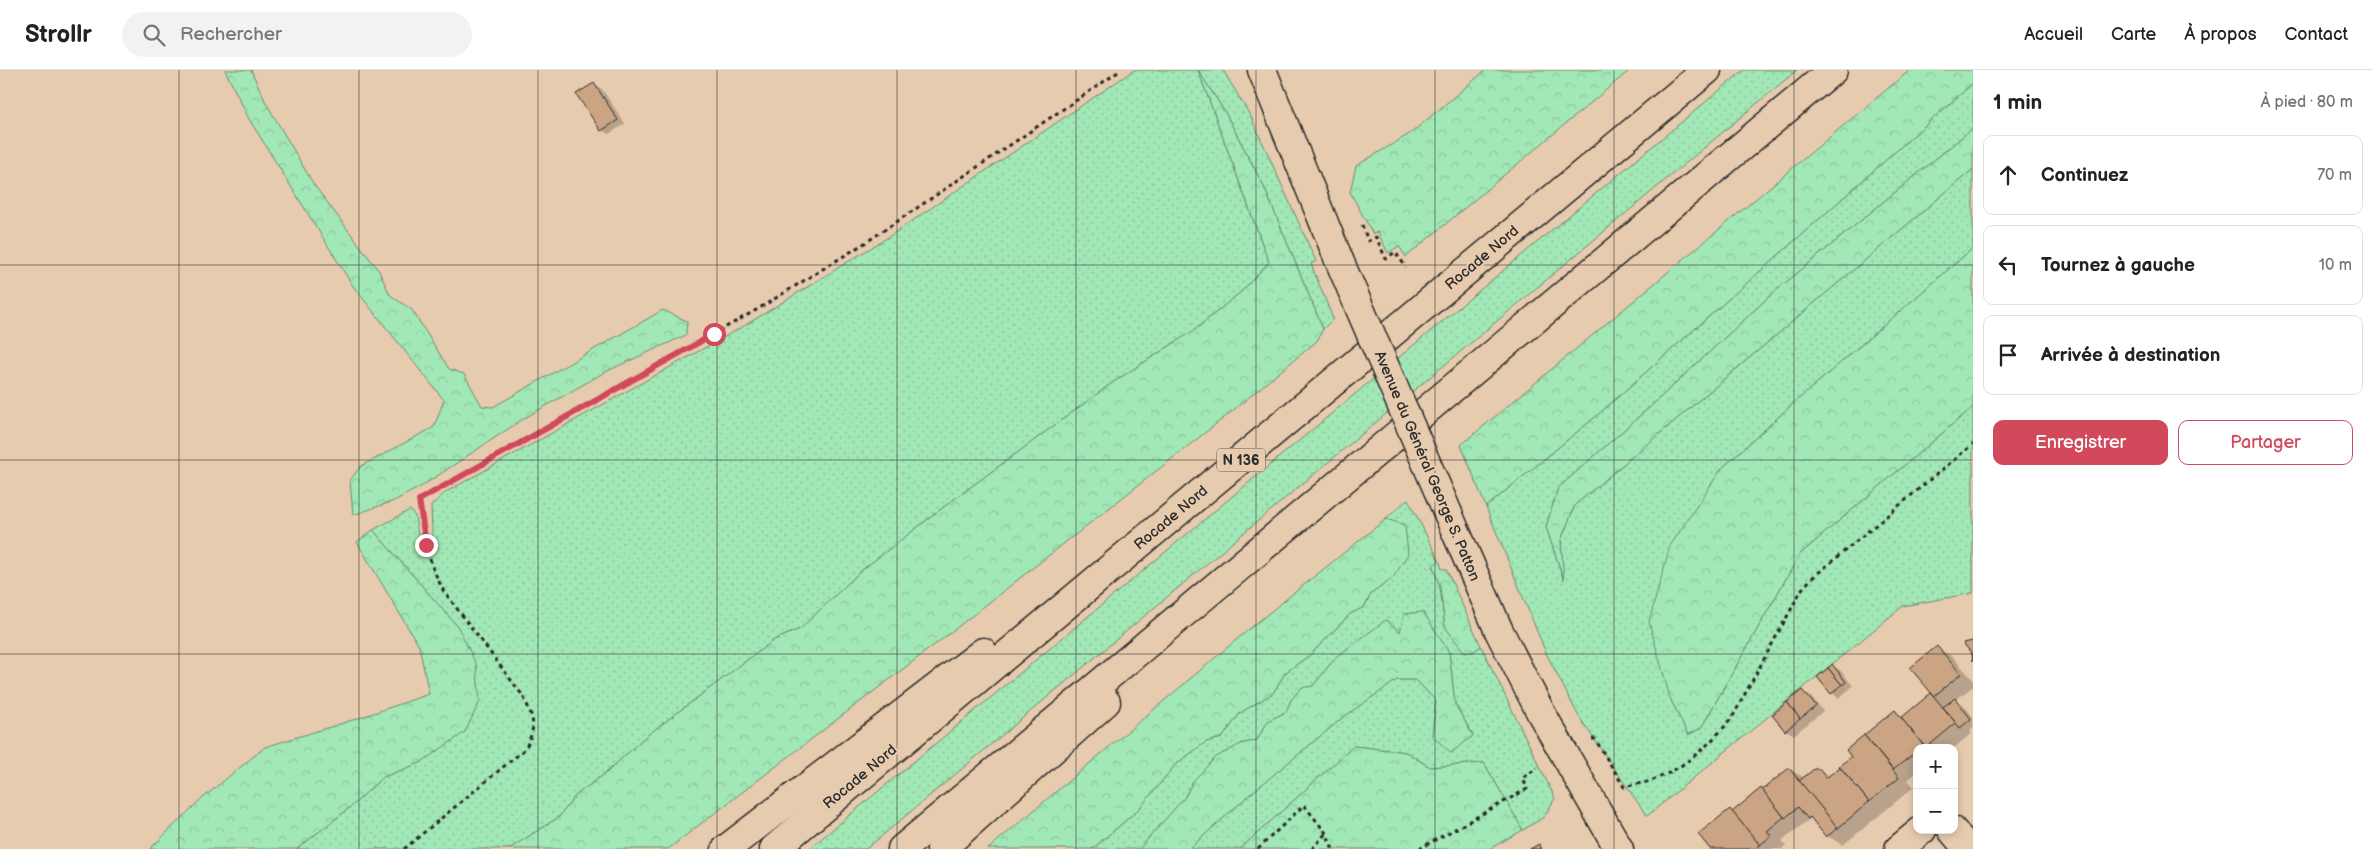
<!DOCTYPE html>
<html lang="fr">
<head>
<meta charset="utf-8">
<style>
  :root { --surface:#fff; --page:#f2f2f2; --text:#222; --muted:#767676; --line:#e0e0e0; --accent:#d1495b }
  body { margin:0; font-family:"Balsamiq Sans",sans-serif; background:var(--page); color:var(--text) }
  .controls { position:absolute; right:15px; bottom:15px; display:grid; overflow:hidden; border-radius:10px; box-shadow:0 2px 8px #0003 }
  .controls button { width:45px; height:45px; display:grid; place-items:center; padding:0; border:0; border-bottom:1px solid var(--line); background:var(--surface); color:var(--text); font:25px sans-serif }
  .stop { position:absolute; width:15px; height:15px; margin:-11px; border:4px solid #d1495b; border-radius:50%; background:#fff }
  .stop.end { background:#d1495b; border-color:#fff; box-shadow:0 1px 5px #0008 }
  .list { margin:0; padding:0; list-style:none }
  h2 { display:flex; justify-content:space-between; align-items:center; height:65px; margin:0; padding:0 20px; font-size:21px }
  h2 small { font-size:16px; font-weight:400; color:var(--muted) }
  .list li { display:grid; grid-template-columns:32px 1fr auto; gap:15px; align-items:center; box-sizing:border-box; height:80px; margin:0 10px 10px; padding:0 10px; border:1px solid var(--line); border-radius:10px }
  .list b { display:block; font-size:19px; white-space:nowrap }
  .list em { font-size:16px; font-style:normal; color:var(--muted) }
  .actions { display:flex; gap:10px; padding:15px 20px }
  .actions a { flex:1; padding:11px 0; border:1px solid var(--accent); border-radius:10px; text-align:center; font-size:18px; color:var(--accent) }
  .actions .main { background:var(--accent); color:#fff }
  .icon { flex:none; width:28px; height:28px; fill:none; stroke:currentColor; stroke-width:2; stroke-linecap:round; stroke-linejoin:round }
  .map { position:relative; flex:none; width:1973px; height:779px; overflow:hidden }
  header { display:flex; align-items:center; gap:30px; box-sizing:border-box; height:70px; padding:0 25px; background:var(--surface); border-bottom:1px solid var(--line) }
  header strong { font-size:24px }
  nav { display:flex; gap:28px; margin-inline-start:auto; font-size:18px }
  .search { width:350px; height:45px; background:var(--page); display:flex; align-items:center; gap:12px; box-sizing:border-box; padding:0 18px; border-radius:28px; color:var(--muted); font-size:19px }
  main { display:flex }
  aside { flex:1; background:var(--surface) }
  .map>svg:first-child { display:block }
</style>
</head>
<body>
<header>
<strong>Strollr</strong>
<div class="search"><svg class="icon" aria-label="search" viewBox="0 0 24 24"><circle cx="10" cy="10" r="6"/><path d="M15 15l6 6"/></svg>Rechercher</div>
<nav><a>Accueil</a><a>Carte</a><a>À propos</a><a>Contact</a></nav>
</header>
<main>
<div class="map">
<svg width="1973" height="779" viewBox="0 0 1973 779">
  <defs>
    <pattern id="grass-dots" width="8" height="8" patternUnits="userSpaceOnUse" patternTransform="scale(1.25)"><rect width="8" height="8" fill="#a1e8b6"/><path d="M2 2h.1M6 6h.1" fill="none" stroke="#8bc79d" stroke-width="1.8" stroke-linecap="round"/></pattern>
    <pattern id="forest-crowns" width="20" height="18" patternUnits="userSpaceOnUse" patternTransform="scale(1.25)"><rect width="20" height="18" fill="#a1e8b6"/><path d="M2 6a3 3 0 1 1 6 0M12 15a3 3 0 1 1 6 0" fill="none" stroke="#8bc79d"/></pattern>
  </defs>
  <rect width="100%" height="100%" fill="#e7cbae"/>
  <filter id="ink" filterUnits="userSpaceOnUse"><feTurbulence type="fractalNoise" baseFrequency=".02" numOctaves="2"/><feDisplacementMap in="SourceGraphic" scale="10" xChannelSelector="R" yChannelSelector="G"/><feConvolveMatrix kernelMatrix="1 2 1 2 8 2 1 2 1" color-interpolation-filters="sRGB"/></filter>
  <g filter="url(#ink)">
    <!-- grass -->
    <g fill="url(#grass-dots)" stroke="#668a70">
      <polygon points="1134,0 1198,0 1269,192 1243,220 1196,259 1112,313 949,433 862,500 800,559 774,570 645,667 606,703 576,725 559,747 509,779 297,779 353,735 383,707 420,693 458,557 373,460 410,440 415,446 421,486 433,483 431,436 446,422 744,256 890,166"/>
      <polygon points="1198,0 1223,0 1251,47 1316,191 1311,194 1333,249 1323,259 1264,117 1226,44"/>
      <polygon points="1744,0 1797,0 866,779 809,779"/>
      <polygon points="1973,13 1973,58 1772,224 1650,337 1558,418 1546,457 1563,508 1561,470 1575,435 1973,99 1973,178 1794,333 1722,398 1670,628 1688,665 1701,658 1800,484 1973,337 1973,523 1903,536 1647,746 1579,647 1546,583 1486,437 1594,348"/>
      <polygon points="1408,429 1439,490 1433,496 1440,517 1445,557 1474,581 1481,576 1555,728 1544,747 1523,760 1484,693 1430,697 1406,682 1354,676 1240,779 1189,779 1249,725 1344,646 1397,610 1416,610 1436,631 1432,666 1473,665 1455,634 1449,582 1400,563 1336,587 1313,616 1301,619 1291,630 1286,642 1268,651 1257,670 1241,674 1193,711 1185,727 1142,777 1139,779 1092,779 1138,740 1176,694 1206,672 1222,668 1240,643 1273,623 1285,603 1311,584 1350,544 1364,537 1371,524 1393,508 1405,456 1386,449"/>
    </g>
    <!-- forest -->
    <g fill="url(#forest-crowns)" stroke="#668a70">
      <polygon points="225,0 251,0 266,33 314,115 379,201 390,225 412,240 449,299 464,304 482,336 493,337 663,240 687,251 686,265 605,302 523,349 422,416 394,431 353,445 350,410 360,397 434,357 444,330 353,216 249,49"/>
      <polygon points="1198,0 1226,44 1264,117 1323,259 1317,271 1225,347 950,563 668,779 509,779 559,747 576,725 606,703 645,667 774,570 800,559 862,500 949,433 1112,313 1196,259 1243,220 1269,192"/>
      <polygon points="1486,0 1630,0 1406,187 1399,176 1388,183 1378,162 1373,164 1350,122 1356,96 1411,63"/>
      <polygon points="1910,0 1973,0 1973,13 1594,348 1486,437 1461,375"/>
      <polygon points="1973,58 1973,99 1575,435 1561,470 1564,510 1546,457 1558,418 1650,337 1772,224"/>
      <polygon points="1973,178 1973,337 1800,484 1701,658 1688,665 1670,628 1649,552 1670,476 1722,398 1794,333"/>
      <polygon points="1386,449 1405,455 1408,484 1393,508 1371,524 1364,537 1350,544 1311,584 1285,603 1273,623 1240,643 1222,668 1206,672 1176,694 1138,740 1092,779 988,779 1254,555"/>
      <polygon points="373,460 458,557 476,594 480,631 465,662 420,693 383,707 353,735 297,779 150,779 198,732 265,677 356,649 429,624 419,576 357,472"/>
      <polygon points="1439,490 1442,499 1446,499 1481,576 1474,581 1465,583 1445,557 1440,517 1433,496"/>
      <polygon points="1423,542 1449,582 1455,634 1473,666 1451,683 1432,666 1436,631 1416,610 1397,610 1345,646 1249,725 1189,779 1139,779 1185,727 1193,711 1216,687 1241,674 1257,670 1268,651 1286,642 1291,630 1301,618 1313,616 1336,587 1386,550 1400,562 1404,544"/>
      <polygon points="1354,676 1406,682 1430,697 1484,693 1523,760 1489,779 1240,779"/>
    </g>
    <!-- shadow -->
    <g fill="#0003">
      <polygon points="594,15 602,19 625,54 609,64 601,60"/>
      <polygon points="1937,578 1953,587 1973,610 1973,616 1956,630 1963,634 1973,647 1973,658 1970,661 1972,663 1954,678 1917,678 1917,702 1908,710 1914,717 1843,775 1827,766 1811,748 1782,771 1786,776 1782,779 1712,779 1730,740 1734,742 1789,699 1805,708 1820,700 1830,706 1853,687 1848,680 1865,665 1895,642 1904,647 1933,623"/>
      <polygon points="1832,596 1840,600 1853,616 1839,628 1832,623"/>
      <polygon points="1802,622 1810,626 1823,641 1794,665 1786,660 1774,645"/>
    </g>
    <!-- building -->
    <g fill="#cba484" stroke="#2b2b2b">
      <polygon points="594,13 618,50 601,61 576,24"/>
      <polygon points="1973,571 1973,591 1972,584 1963,573"/>
      <polygon points="1937,576 1961,604 1934,626 1910,598"/>
      <polygon points="1832,594 1846,612 1842,615 1828,598"/>
      <polygon points="1828,598 1842,615 1831,624 1817,607"/>
      <polygon points="1802,620 1816,636 1800,649 1787,632"/>
      <polygon points="1931,623 1956,653 1926,678 1901,648"/>
      <polygon points="1955,628 1971,649 1960,658 1943,637"/>
      <polygon points="1787,632 1800,649 1785,661 1772,645"/>
      <polygon points="1895,640 1923,675 1917,678 1917,681 1893,700 1864,665"/>
      <polygon points="1864,665 1899,708 1869,732 1839,696 1851,687 1846,680"/>
      <polygon points="1840,697 1869,732 1838,758 1799,711 1814,699 1820,699 1826,708"/>
      <polygon points="1789,698 1838,758 1826,767 1810,747 1808,749 1798,737 1785,748 1762,720"/>
      <polygon points="1761,718 1784,747 1767,761 1771,766 1760,775 1732,742"/>
      <polygon points="1730,739 1760,775 1756,779 1710,779 1698,764"/>
      <polygon points="1539,774 1542,779 1530,779"/>
    </g>
    <g fill="none" stroke-linecap="round" stroke-linejoin="round">
      <defs>
        <g id="street">
          <polyline points="1952,760 1968,779"/>
          <polyline points="1899,779 1922,760"/>
        </g>
        <g id="primary">
          <polyline points="1262,0 1339,190"/>
          <polyline points="1456,462 1499,561 1541,643 1619,779"/>
        </g>
        <g id="highway">
          <polyline points="726,779 983,582"/>
          <polyline points="774,779 1707,0"/>
          <polyline points="902,779 1833,0"/>
          <polyline points="941,779 1106,632"/>
        </g>
      </defs>
      <!-- street casing -->
      <use href="#street" stroke="#2b2b2b" stroke-width="31"/>
      <!-- primary casing -->
      <use href="#primary" stroke="#2b2b2b" stroke-width="31"/>
      <!-- highway casing -->
      <use href="#highway" stroke="#2b2b2b" stroke-width="31"/>
      <!-- path -->
      <g stroke="#2b2b2b" stroke-width="3" stroke-dasharray="4 4" stroke-linecap="butt">
        <polyline points="1362,155 1368,171 1376,167 1386,189 1395,182 1406,197"/>
        <path d="M1592,669H1595L1624,717C1635,714 1648,713 1658,708C1687,696 1712,672 1732,648L1802,519L1812,508L1973,374"/>
        <path d="M404,779L525,679C537,656 534,649 523,626L443,520L433,499L426,475L419,430L758,239L868,171L1121,0"/>
        <polyline points="1258,779 1304,735 1326,763 1333,779"/>
        <polyline points="1312,779 1326,763"/>
        <polyline points="1419,779 1527,719 1523,708 1537,698"/>
      </g>
      <!-- street -->
      <use href="#street" stroke="#e7cbae" stroke-width="28"/>
      <!-- primary -->
      <use href="#primary" stroke="#e7cbae" stroke-width="28"/>
      <!-- highway -->
      <use href="#highway" stroke="#e7cbae" stroke-width="28"/>
      <defs>
        <polyline id="primary-bridge" points="1339,190 1456,462"/>
      </defs>
      <!-- primary-bridge casing -->
      <use href="#primary-bridge" stroke="#2b2b2b" stroke-width="31" stroke-linecap="butt"/>
      <!-- primary-bridge -->
      <use href="#primary-bridge" stroke="#e7cbae" stroke-width="28"/>
    </g>
  </g>
  <g fill="none" stroke-linecap="round" stroke-linejoin="round" filter="url(#ink)">
    <!-- route -->
    <polyline stroke="#d1495b" stroke-width="6" points="426,475 419,430 714,264"/>
  </g>
  <!-- grid -->
  <path fill="none" stroke="#2b2b2b" stroke-width="1" stroke-opacity="0.55" d="M179,0V779M359,0V779M538,0V779M717,0V779M897,0V779M1076,0V779M1256,0V779M1435,0V779M1614,0V779M1794,0V779M0,195H1973M0,390H1973M0,584H1973"/>
  <g text-anchor="middle" dominant-baseline="central" stroke-width="4.5" stroke-linejoin="round" paint-order="stroke">
    <!-- shield labels -->
    <rect fill="#e7cbae" stroke="#635b52" stroke-width="1" x="1217" y="378.5" width="48" height="23" rx="4"/>
    <g font-size="14" font-weight="bold" fill="#2b2b2b">
      <text x="1241" y="390">N 136</text>
    </g>
    <!-- street labels -->
    <g font-size="15" fill="#2b2b2b" stroke="#e7cbae">
      <text transform="translate(1482 188) rotate(-40)">Rocade Nord</text>
      <text transform="translate(1427 396) rotate(67)">Avenue du Général George S. Patton</text>
      <text transform="translate(1171 448) rotate(-40)">Rocade Nord</text>
      <text transform="translate(860 707) rotate(-40)">Rocade Nord</text>
    </g>
  </g>
</svg>
<div class="controls">
<button>+</button>
<button>−</button>
</div>
<div class="stop" style="left:714px;top:264px"></div>
<div class="stop end" style="left:426px;top:475px"></div>
</div>
<aside>
<h2>1 min<small>À pied · 80 m</small></h2>
<ul class="list">
<li><svg class="icon" aria-label="ahead" viewBox="0 0 24 24"><path d="M12 20V5M6 11l6-6 6 6"/></svg><div><b>Continuez</b></div><em>70 m</em></li>
<li><svg class="icon" aria-label="left" viewBox="0 0 24 24"><path d="M17 20v-9H6M10 6l-5 5 5 5"/></svg><div><b>Tournez à gauche</b></div><em>10 m</em></li>
<li><svg class="icon" aria-label="arrive" viewBox="0 0 24 24"><path d="M6 21V4h12l-3 4 3 4H6"/></svg><div><b>Arrivée à destination</b></div></li>
</ul>
<div class="actions"><a class="main">Enregistrer</a><a>Partager</a></div>
</aside>
</main>
</body>
</html>
